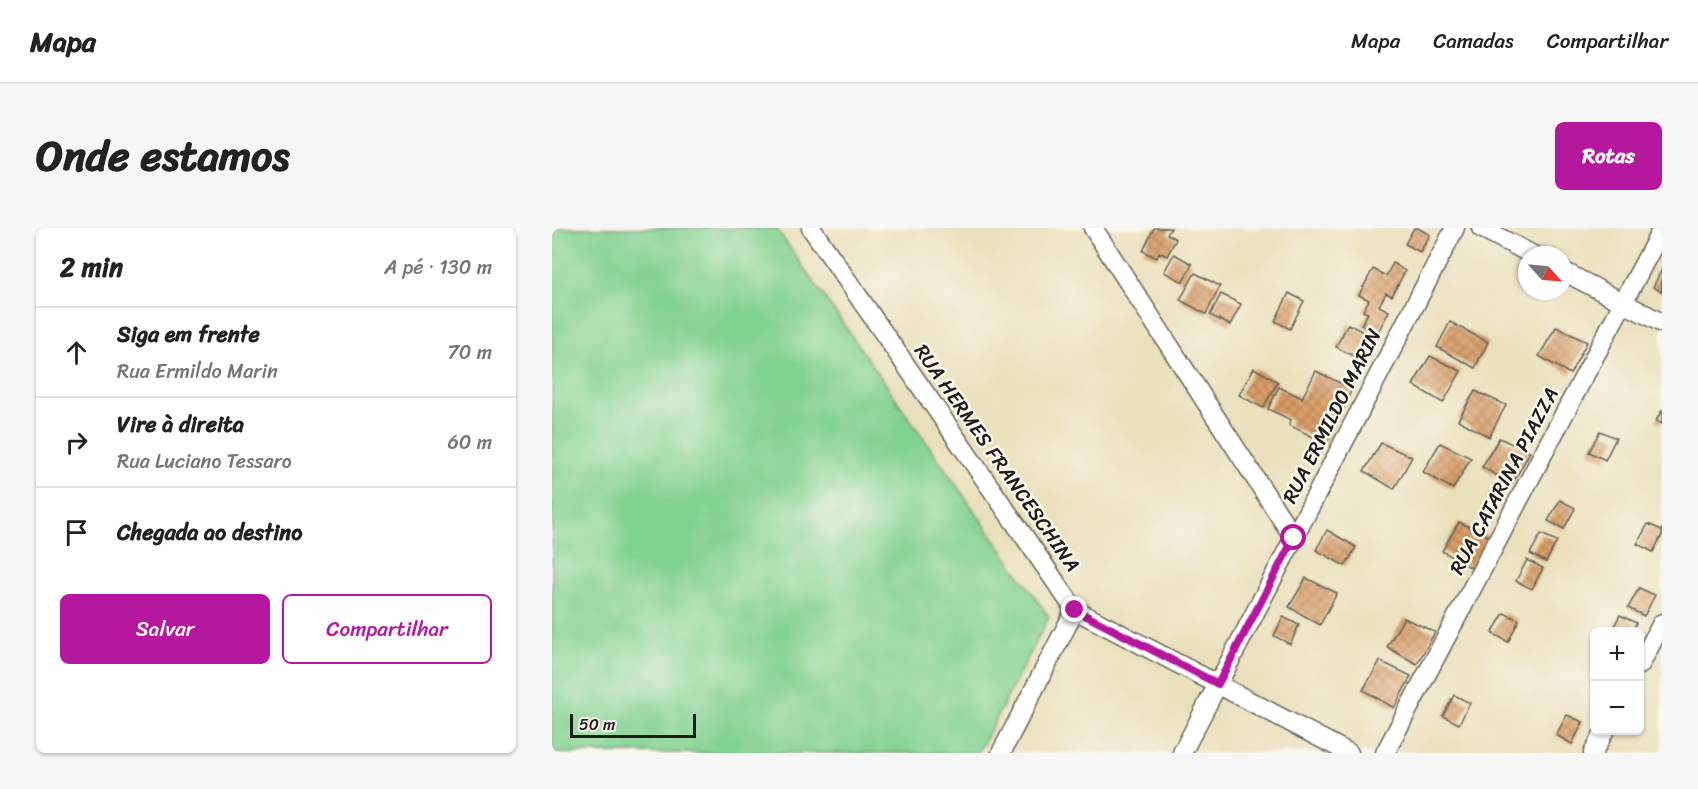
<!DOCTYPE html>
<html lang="pt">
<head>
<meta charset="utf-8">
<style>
  :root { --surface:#fff; --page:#f6f6f6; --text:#222; --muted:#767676; --line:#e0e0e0; --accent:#b5179e }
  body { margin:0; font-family:Sriracha,sans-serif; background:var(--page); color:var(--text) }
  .controls { position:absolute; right:18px; bottom:18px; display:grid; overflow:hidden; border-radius:9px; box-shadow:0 2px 4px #0004 }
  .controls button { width:54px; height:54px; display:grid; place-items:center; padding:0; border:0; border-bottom:2px solid var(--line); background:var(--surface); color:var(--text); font:30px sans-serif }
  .compass { position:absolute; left:966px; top:18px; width:54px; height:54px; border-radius:50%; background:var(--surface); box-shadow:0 2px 4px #0004; rotate:117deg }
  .scale { position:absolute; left:18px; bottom:15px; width:126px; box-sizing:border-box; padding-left:6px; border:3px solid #1c1c1c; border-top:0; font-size:16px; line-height:21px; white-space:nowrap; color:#1c1c1c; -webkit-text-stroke:4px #fbf7ec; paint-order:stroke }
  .stop { position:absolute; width:18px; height:18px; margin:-14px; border:4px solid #b5179e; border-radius:50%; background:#fff }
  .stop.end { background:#b5179e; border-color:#fff; box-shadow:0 2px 6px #0008 }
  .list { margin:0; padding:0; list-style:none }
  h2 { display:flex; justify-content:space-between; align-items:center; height:78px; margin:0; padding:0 24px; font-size:26px }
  h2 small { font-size:20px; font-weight:400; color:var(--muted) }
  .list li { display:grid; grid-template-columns:39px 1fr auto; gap:18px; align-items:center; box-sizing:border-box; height:90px; padding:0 24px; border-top:2px solid var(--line) }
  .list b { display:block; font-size:22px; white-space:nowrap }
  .list p { margin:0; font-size:20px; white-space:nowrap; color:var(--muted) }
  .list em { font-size:20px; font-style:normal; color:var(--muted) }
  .actions { display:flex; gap:12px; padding:18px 24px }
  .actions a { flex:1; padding:14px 0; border:2px solid var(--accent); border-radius:9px; text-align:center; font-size:21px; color:var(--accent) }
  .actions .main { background:var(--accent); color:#fff }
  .icon { flex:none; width:33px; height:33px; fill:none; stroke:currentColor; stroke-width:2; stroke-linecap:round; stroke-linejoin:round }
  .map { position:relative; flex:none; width:1110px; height:525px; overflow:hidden; border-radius:9px }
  header { display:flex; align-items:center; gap:36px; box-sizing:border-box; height:84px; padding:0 30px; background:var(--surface); border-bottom:2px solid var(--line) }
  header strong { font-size:28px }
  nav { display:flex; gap:33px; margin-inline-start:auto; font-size:21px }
  .intro { display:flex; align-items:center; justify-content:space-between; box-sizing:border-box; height:144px; padding:0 36px }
  h1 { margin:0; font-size:42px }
  .button { padding:15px 27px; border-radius:9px; background:var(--accent); color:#fff; font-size:21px; font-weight:700 }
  main { display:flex; gap:36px; padding:0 36px }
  aside { flex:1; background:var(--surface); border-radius:9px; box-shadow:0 2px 4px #0004 }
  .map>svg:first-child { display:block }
</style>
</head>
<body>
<header>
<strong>Mapa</strong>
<nav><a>Mapa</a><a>Camadas</a><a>Compartilhar</a></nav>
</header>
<div class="intro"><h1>Onde estamos</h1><a class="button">Rotas</a></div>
<main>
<aside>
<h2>2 min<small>A pé · 130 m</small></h2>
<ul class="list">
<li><svg class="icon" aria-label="ahead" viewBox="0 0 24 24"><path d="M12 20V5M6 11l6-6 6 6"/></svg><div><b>Siga em frente</b><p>Rua Ermildo Marin</p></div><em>70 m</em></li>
<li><svg class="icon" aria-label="right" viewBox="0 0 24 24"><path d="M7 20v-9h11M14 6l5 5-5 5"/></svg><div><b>Vire à direita</b><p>Rua Luciano Tessaro</p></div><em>60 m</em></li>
<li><svg class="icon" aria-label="arrive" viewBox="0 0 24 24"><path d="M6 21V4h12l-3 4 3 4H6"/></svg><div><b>Chegada ao destino</b></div></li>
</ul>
<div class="actions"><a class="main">Salvar</a><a>Compartilhar</a></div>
</aside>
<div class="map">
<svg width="1110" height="525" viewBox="0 0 1110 525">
  <defs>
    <pattern id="building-cross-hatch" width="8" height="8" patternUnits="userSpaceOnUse" patternTransform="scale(1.5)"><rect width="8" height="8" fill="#da9e67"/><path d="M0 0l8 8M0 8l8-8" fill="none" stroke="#b08054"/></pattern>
  </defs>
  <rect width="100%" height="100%" fill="#fbf7ec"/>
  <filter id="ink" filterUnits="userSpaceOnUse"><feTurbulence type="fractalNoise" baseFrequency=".0167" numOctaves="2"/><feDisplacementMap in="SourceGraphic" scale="12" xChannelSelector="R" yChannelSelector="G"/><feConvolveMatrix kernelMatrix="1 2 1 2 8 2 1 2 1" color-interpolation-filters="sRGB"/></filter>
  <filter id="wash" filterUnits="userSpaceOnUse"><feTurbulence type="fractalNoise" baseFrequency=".008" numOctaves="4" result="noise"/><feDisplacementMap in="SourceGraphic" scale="24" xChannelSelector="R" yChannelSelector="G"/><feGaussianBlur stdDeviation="1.35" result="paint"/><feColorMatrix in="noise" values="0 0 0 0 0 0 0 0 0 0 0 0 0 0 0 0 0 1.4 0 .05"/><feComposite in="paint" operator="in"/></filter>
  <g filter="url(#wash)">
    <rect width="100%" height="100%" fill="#eae0bd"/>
    <!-- green -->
    <polygon fill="#81d191" stroke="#4e7656" stroke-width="1.5" points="0,0 224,0 497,389 426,525 0,525"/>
    <g id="blocks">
      <!-- building -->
      <g fill="url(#building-cross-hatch)">
        <polygon points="602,0 619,0 615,6 624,11 615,28 607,24 605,30 591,23"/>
        <polygon points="862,0 866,0 878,7 868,24 853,16"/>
        <polygon points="622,26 640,36 631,54 612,44"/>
        <polygon points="841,35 853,43 840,68 834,65 827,78 837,83 825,106 809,97 816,85 811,83 817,72 807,67 821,41 834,48"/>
        <polygon points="1110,41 1110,64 1101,59"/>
        <polygon points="643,45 668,58 654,86 628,72"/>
        <polygon points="737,65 752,73 738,101 723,93"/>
        <polygon points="669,66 689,76 678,97 658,87"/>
        <polygon points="898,94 936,114 923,140 885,119"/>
        <polygon points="796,96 819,108 807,131 784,119"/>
        <polygon points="1004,99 1035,114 1018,146 987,128"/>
        <polygon points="878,128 909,143 891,175 861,157"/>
        <polygon points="702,140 726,154 711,180 687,167"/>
        <polygon points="764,143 800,161 773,215 737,197 739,192 716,181 727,159 750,170"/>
        <polygon points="923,163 954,177 937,209 906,192"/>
        <polygon points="1110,182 1110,196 1104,193"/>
        <polygon points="1048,203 1064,210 1053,232 1037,224"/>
        <polygon points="947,210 978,224 960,256 930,239"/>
        <polygon points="829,215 860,229 842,261 812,243"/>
        <polygon points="888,215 919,230 901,261 871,244"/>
        <polygon points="1008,272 1023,280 1012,301 996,293"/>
        <polygon points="907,294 938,309 921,341 890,323"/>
        <polygon points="1096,296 1110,302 1110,307 1101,324 1085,316"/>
        <polygon points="775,302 804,319 793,338 764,322"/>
        <polygon points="989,306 1005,313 994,334 978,326"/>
        <polygon points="975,332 991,340 980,361 964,353"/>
        <polygon points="754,350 785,365 768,397 737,379"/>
        <polygon points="1087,360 1103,367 1092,388 1076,380"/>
        <polygon points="952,385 967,392 956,414 940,405"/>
        <polygon points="1068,387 1084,395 1079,404 1059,404"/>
        <polygon points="731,389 747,397 738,416 722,408"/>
        <polygon points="852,390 883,404 865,436 835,419"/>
        <polygon points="828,433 859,448 842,480 811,462"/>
        <polygon points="902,467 918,475 907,496 891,488"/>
        <polygon points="1015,487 1031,494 1020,516 1004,507"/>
      </g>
    </g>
  </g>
  <g filter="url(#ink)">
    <use href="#blocks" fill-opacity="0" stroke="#646154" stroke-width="1.5"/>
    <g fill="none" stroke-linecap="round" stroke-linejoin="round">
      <defs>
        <g id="minor">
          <polyline points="259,0 523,382 449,525"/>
          <polyline points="541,0 742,310"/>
          <polyline points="929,0 981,27"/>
          <polyline points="1011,43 1110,95"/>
          <polyline points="523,382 797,525"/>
          <polyline points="1088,437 1110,395"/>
          <polyline points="630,525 903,0"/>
          <polyline points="833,525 1110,1"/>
          <polyline points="1041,525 1053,502"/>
        </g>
      </defs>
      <!-- minor casing -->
      <use href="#minor" stroke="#646154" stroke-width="21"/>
      <!-- minor -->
      <use href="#minor" stroke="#fff" stroke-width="18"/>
    </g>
  </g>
  <g fill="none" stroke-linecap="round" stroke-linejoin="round" filter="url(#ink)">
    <!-- route -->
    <polyline stroke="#b5179e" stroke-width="8" points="523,382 666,456 742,310"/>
  </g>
  <g text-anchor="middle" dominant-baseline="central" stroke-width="5" stroke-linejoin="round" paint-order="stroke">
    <!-- street labels -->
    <g font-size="20" fill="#1c1c1c" stroke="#fbf7ec">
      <text transform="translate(780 188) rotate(-63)">RUA ERMILDO MARIN</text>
      <text transform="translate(445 230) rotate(55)">RUA HERMES FRANCESCHINA</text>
      <text transform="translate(952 253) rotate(-62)">RUA CATARINA PIAZZA</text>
    </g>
  </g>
</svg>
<div class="controls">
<button>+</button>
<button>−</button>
</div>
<svg class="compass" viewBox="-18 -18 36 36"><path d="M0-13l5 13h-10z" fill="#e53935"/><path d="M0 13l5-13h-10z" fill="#767676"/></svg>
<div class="scale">50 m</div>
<div class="stop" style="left:742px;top:310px"></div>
<div class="stop end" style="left:523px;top:382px"></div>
</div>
</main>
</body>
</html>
